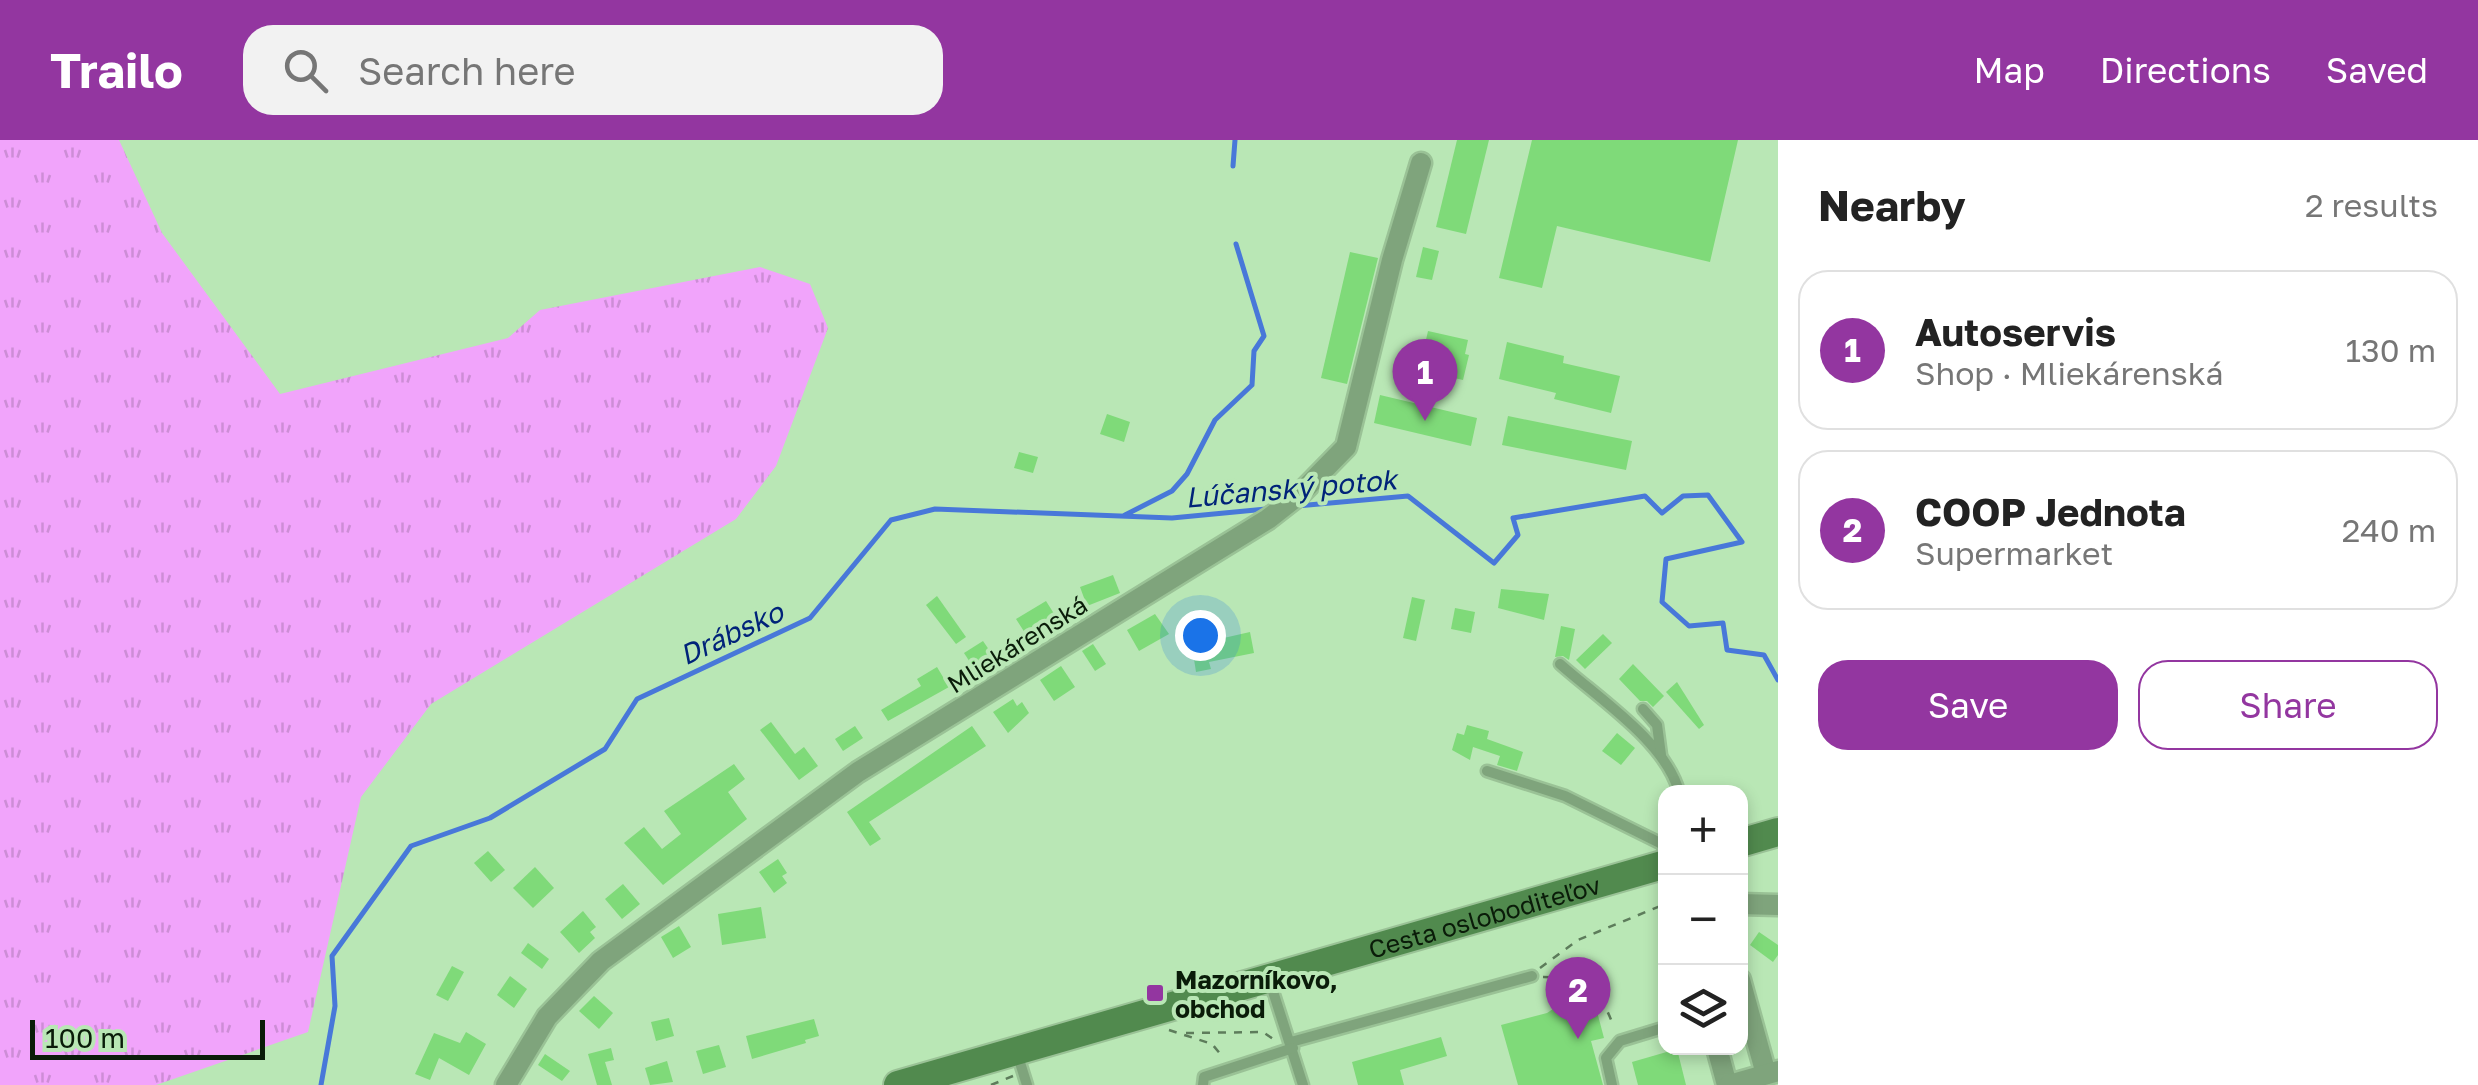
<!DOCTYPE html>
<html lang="en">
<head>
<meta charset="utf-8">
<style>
  :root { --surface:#fff; --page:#f2f2f2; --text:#222; --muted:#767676; --line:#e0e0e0; --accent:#9336a0 }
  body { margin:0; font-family:"Golos Text",sans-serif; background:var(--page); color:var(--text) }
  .controls { position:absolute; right:30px; bottom:30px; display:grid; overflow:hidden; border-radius:20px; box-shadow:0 5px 15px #0003 }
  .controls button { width:90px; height:90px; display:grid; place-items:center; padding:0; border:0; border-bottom:2px solid var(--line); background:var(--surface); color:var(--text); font:50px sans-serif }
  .scale { position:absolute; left:30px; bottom:25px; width:235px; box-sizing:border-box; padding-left:10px; border:5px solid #0a1c09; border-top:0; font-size:28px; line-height:35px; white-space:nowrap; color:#0a1c09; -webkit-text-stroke:8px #b9e7b5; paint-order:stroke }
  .you { position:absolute; left:1200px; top:495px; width:35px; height:35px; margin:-25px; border:8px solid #fff; border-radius:50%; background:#1a73e8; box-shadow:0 0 0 15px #1a73e833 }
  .badge { display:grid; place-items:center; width:65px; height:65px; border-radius:50%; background:var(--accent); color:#fff; font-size:32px; font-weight:700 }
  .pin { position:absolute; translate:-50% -82px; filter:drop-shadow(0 2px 5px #0008) }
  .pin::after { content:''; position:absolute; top:52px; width:35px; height:30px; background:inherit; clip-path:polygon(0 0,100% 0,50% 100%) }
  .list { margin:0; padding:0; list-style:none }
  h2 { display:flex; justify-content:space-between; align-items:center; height:130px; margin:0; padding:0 40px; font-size:42px }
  h2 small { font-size:32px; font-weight:400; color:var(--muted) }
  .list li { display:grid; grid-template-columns:65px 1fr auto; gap:30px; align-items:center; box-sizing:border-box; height:160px; margin:0 20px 20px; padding:0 20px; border:2px solid var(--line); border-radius:30px }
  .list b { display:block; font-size:38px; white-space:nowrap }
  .list p { margin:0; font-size:32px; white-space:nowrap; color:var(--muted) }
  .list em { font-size:32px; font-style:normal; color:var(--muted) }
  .actions { display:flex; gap:20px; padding:30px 40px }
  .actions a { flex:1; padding:22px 0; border:2px solid var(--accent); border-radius:30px; text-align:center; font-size:35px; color:var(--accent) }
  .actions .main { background:var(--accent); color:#fff }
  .icon { flex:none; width:55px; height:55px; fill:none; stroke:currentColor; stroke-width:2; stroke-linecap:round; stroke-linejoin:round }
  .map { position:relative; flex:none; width:1778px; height:945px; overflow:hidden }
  header { display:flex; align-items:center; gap:60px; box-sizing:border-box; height:140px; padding:0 50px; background:var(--accent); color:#fff }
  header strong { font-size:48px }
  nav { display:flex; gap:55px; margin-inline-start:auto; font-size:35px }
  .search { width:700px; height:90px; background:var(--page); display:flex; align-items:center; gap:25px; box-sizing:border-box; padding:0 35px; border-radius:30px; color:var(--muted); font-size:38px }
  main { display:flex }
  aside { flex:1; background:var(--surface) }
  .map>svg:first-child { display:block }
</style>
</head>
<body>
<header>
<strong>Trailo</strong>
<div class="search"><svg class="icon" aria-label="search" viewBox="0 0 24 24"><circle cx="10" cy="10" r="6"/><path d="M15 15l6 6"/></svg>Search here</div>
<nav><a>Map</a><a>Directions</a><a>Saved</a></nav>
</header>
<main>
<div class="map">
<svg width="1778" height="945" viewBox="0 0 1778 945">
  <defs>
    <pattern id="grass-tufts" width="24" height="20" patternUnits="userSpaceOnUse" patternTransform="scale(2.5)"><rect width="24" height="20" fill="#f1a4fb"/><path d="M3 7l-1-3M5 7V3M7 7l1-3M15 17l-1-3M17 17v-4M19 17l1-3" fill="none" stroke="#cd8dd6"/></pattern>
  </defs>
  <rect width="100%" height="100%" fill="#b9e7b5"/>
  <!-- grass -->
  <polygon fill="url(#grass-tufts)" points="0,0 119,0 162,93 280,254 508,198 540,170 760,127 810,144 828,188 776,326 736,379 431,564 361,657 308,892 156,945 0,945"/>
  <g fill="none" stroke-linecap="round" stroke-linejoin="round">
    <!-- stream -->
    <g stroke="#4878d9" stroke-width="5">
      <polyline points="1233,26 1235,0"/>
      <polyline points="1297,366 1408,356 1494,423 1518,395 1513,378 1645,356 1662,373 1683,356 1708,355 1742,402 1666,419 1662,462 1689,486 1723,483 1727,510 1764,515 1778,540"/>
      <polyline points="1125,375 1172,351 1187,334 1215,280 1252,245 1254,211 1264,196 1236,104"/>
      <polyline points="321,945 335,866 332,816 411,706 490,678 605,609 637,559 810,478 891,380 935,369 1172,378 1266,369"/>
    </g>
  </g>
  <!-- building -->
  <g fill="#7fda79">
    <polygon points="1457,0 1489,0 1466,94 1436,87"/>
    <polygon points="1532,0 1738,0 1710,122 1557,86 1542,148 1499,138"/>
    <polygon points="1423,107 1439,111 1432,140 1416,137"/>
    <polygon points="1350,112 1378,118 1347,244 1321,238"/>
    <polygon points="1428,191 1468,200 1465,214 1469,215 1463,240 1410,228 1417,202 1425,204"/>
    <polygon points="1507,202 1564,216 1563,223 1620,236 1611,273 1554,259 1556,253 1499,239"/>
    <polygon points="1380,255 1477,278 1471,306 1374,283"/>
    <polygon points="1107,274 1130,282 1124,302 1100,294"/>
    <polygon points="1508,276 1632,301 1626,330 1502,305"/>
    <polygon points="1019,312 1038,317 1033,333 1014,328"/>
    <polygon points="1113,435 1120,453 1087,466 1080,447"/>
    <polygon points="1501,449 1549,454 1544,480 1498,468"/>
    <polygon points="937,456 966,497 956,504 926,465"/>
    <polygon points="1412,457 1425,460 1416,501 1403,498"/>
    <polygon points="1046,461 1058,480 1041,491 1037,485 1025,493 1016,479"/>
    <polygon points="1455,468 1475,472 1471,493 1451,489"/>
    <polygon points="1200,471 1206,502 1250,492 1254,513 1209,522 1211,529 1196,532 1187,474"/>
    <polygon points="1155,474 1169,494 1139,511 1127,490"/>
    <polygon points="1561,486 1575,489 1569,520 1563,516 1555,517"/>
    <polygon points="1603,494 1612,503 1585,529 1576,520"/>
    <polygon points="983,501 996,520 977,533 964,513"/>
    <polygon points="1093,504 1106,524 1095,531 1082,511"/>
    <polygon points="1633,524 1664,556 1653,567 1647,561 1640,561 1619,539"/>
    <polygon points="1061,526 1075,547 1054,561 1040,540"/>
    <polygon points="937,527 949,547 888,581 881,570 921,546 917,539"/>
    <polygon points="1677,542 1704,585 1699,589 1666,552"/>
    <polygon points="1013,559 1017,566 1022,562 1029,573 1008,593 993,572"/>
    <polygon points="771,582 795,614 804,607 818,626 799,640 760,590"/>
    <polygon points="1467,585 1489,591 1487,599 1523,612 1517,631 1497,625 1500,616 1473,607 1470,620 1452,610 1457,593 1464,595"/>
    <polygon points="855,586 863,598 843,611 835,599"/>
    <polygon points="972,586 986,606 869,682 881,699 870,706 847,672"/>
    <polygon points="1617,593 1635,608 1621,625 1602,611"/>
    <polygon points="734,624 745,639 728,652 747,679 663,745 624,703 644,687 662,709 681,694 664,671"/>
    <polygon points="488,711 505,730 491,742 474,723"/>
    <polygon points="778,719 787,733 782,736 787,743 774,753 759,732"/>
    <polygon points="535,727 554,748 533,768 513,748"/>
    <polygon points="623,744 640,764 622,779 605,759"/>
    <polygon points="761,767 766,798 722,805 718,774"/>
    <polygon points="583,771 596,787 590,792 595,798 579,813 560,792"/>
    <polygon points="679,786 691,807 673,818 661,797"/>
    <polygon points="1759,792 1778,805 1778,815 1773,822 1750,805"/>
    <polygon points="528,803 549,819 542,829 521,813"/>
    <polygon points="452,826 464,832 448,861 436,855"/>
    <polygon points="510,836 527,849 514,868 497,855"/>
    <polygon points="594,856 613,873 599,889 579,871"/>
    <polygon points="1579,857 1582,867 1595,864 1604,898 1591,901 1603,945 1518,945 1501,885 1547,873 1553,869 1552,864"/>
    <polygon points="669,878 674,896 656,901 651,882"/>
    <polygon points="814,879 819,896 805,900 806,903 752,919 746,896"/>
    <polygon points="466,892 486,904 469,935 439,918 430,940 415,934 434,893 460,903"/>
    <polygon points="1441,897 1447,916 1400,930 1404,945 1358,945 1352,922"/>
    <polygon points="719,905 726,927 703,934 696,911"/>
    <polygon points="611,908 614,920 605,922 612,945 597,945 588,914"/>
    <polygon points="1677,909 1686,945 1638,945 1632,922"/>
    <polygon points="545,914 570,931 562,941 538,925"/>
    <polygon points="667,921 673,942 650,945 645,928"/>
  </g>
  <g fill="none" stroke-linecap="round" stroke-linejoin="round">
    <defs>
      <g id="lane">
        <path d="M1560,524C1598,558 1666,602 1679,652"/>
        <polyline points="1643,569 1657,585 1661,615"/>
        <polyline points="1487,631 1565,656 1660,703 1666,709"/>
        <polyline points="1269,839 1303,945"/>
        <polyline points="1291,902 1532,836"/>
        <polyline points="1017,913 1027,945"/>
        <polyline points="1203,945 1204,937 1293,908"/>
        <polyline points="1612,945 1606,918 1620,901 1666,887"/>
      </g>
      <g id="street">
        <polyline points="1740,764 1778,765"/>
        <polyline points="1740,840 1766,934"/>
        <polyline points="1717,908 1727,945"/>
        <polyline points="506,945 547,877 601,821 858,632 1268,379 1300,354 1346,307 1392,120 1421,23"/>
        <polyline points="1729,945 1778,931"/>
      </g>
      <g id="secondary">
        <polyline points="1740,703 1778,692"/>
        <path id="s1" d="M898,945L1666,724"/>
      </g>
    </defs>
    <!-- lane casing -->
    <use href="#lane" stroke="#9ac296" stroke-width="15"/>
    <!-- street casing -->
    <use href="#street" stroke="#9ac296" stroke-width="25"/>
    <!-- secondary casing -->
    <use href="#secondary" stroke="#9ac296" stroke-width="32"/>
    <!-- path -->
    <g stroke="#5d7c5b" stroke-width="2.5" stroke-dasharray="8 8" stroke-linecap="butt">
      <polyline points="1540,828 1578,800 1665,764"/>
      <path d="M1543,837C1587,837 1598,846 1614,887"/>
      <polyline points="1255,866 1267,877"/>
      <polyline points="1169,890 1212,904 1222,916"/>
      <polyline points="1186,893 1263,892 1273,899"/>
      <polyline points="991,945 1013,936"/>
    </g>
    <!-- lane -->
    <use href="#lane" stroke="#7fa47c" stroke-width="10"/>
    <!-- street -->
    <use href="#street" stroke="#7fa47c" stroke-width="20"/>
    <!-- secondary -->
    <use href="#secondary" stroke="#518a4e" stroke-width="28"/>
  </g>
  <!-- markers -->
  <rect fill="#9336a0" stroke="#b9e7b5" stroke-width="4" x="1145" y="843" width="20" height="20" rx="5"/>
  <g text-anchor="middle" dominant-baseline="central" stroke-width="8" stroke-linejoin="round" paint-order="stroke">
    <!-- street labels -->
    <g font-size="25" fill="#0a1c09" stroke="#b9e7b5">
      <text transform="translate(1017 504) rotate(-32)">Mliekárenská</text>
      <text stroke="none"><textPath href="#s1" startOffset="610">Cesta osloboditeľov</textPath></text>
    </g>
    <!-- poi labels -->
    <g font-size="25" font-weight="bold" fill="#0a1c09" stroke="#b9e7b5" text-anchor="start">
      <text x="1175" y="839">Mazorníkovo,<tspan x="1175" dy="29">obchod</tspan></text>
    </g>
    <!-- water labels -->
    <g font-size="28" font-style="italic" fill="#002379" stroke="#b9e7b5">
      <text transform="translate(1291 348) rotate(-5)">Lúčanský potok</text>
      <text transform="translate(731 493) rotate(-25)">Drábsko</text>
    </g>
  </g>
</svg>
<div class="controls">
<button>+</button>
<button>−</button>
<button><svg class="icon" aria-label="layers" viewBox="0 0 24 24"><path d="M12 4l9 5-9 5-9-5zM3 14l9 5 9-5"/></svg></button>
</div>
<div class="scale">100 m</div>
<div class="you"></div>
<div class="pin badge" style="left:1425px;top:281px">1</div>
<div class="pin badge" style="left:1578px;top:899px">2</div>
</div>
<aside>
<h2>Nearby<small>2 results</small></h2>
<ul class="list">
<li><span class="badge">1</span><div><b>Autoservis</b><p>Shop · Mliekárenská</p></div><em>130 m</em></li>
<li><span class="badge">2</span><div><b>COOP Jednota</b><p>Supermarket</p></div><em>240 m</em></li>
</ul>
<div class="actions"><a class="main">Save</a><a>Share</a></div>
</aside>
</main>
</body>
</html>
